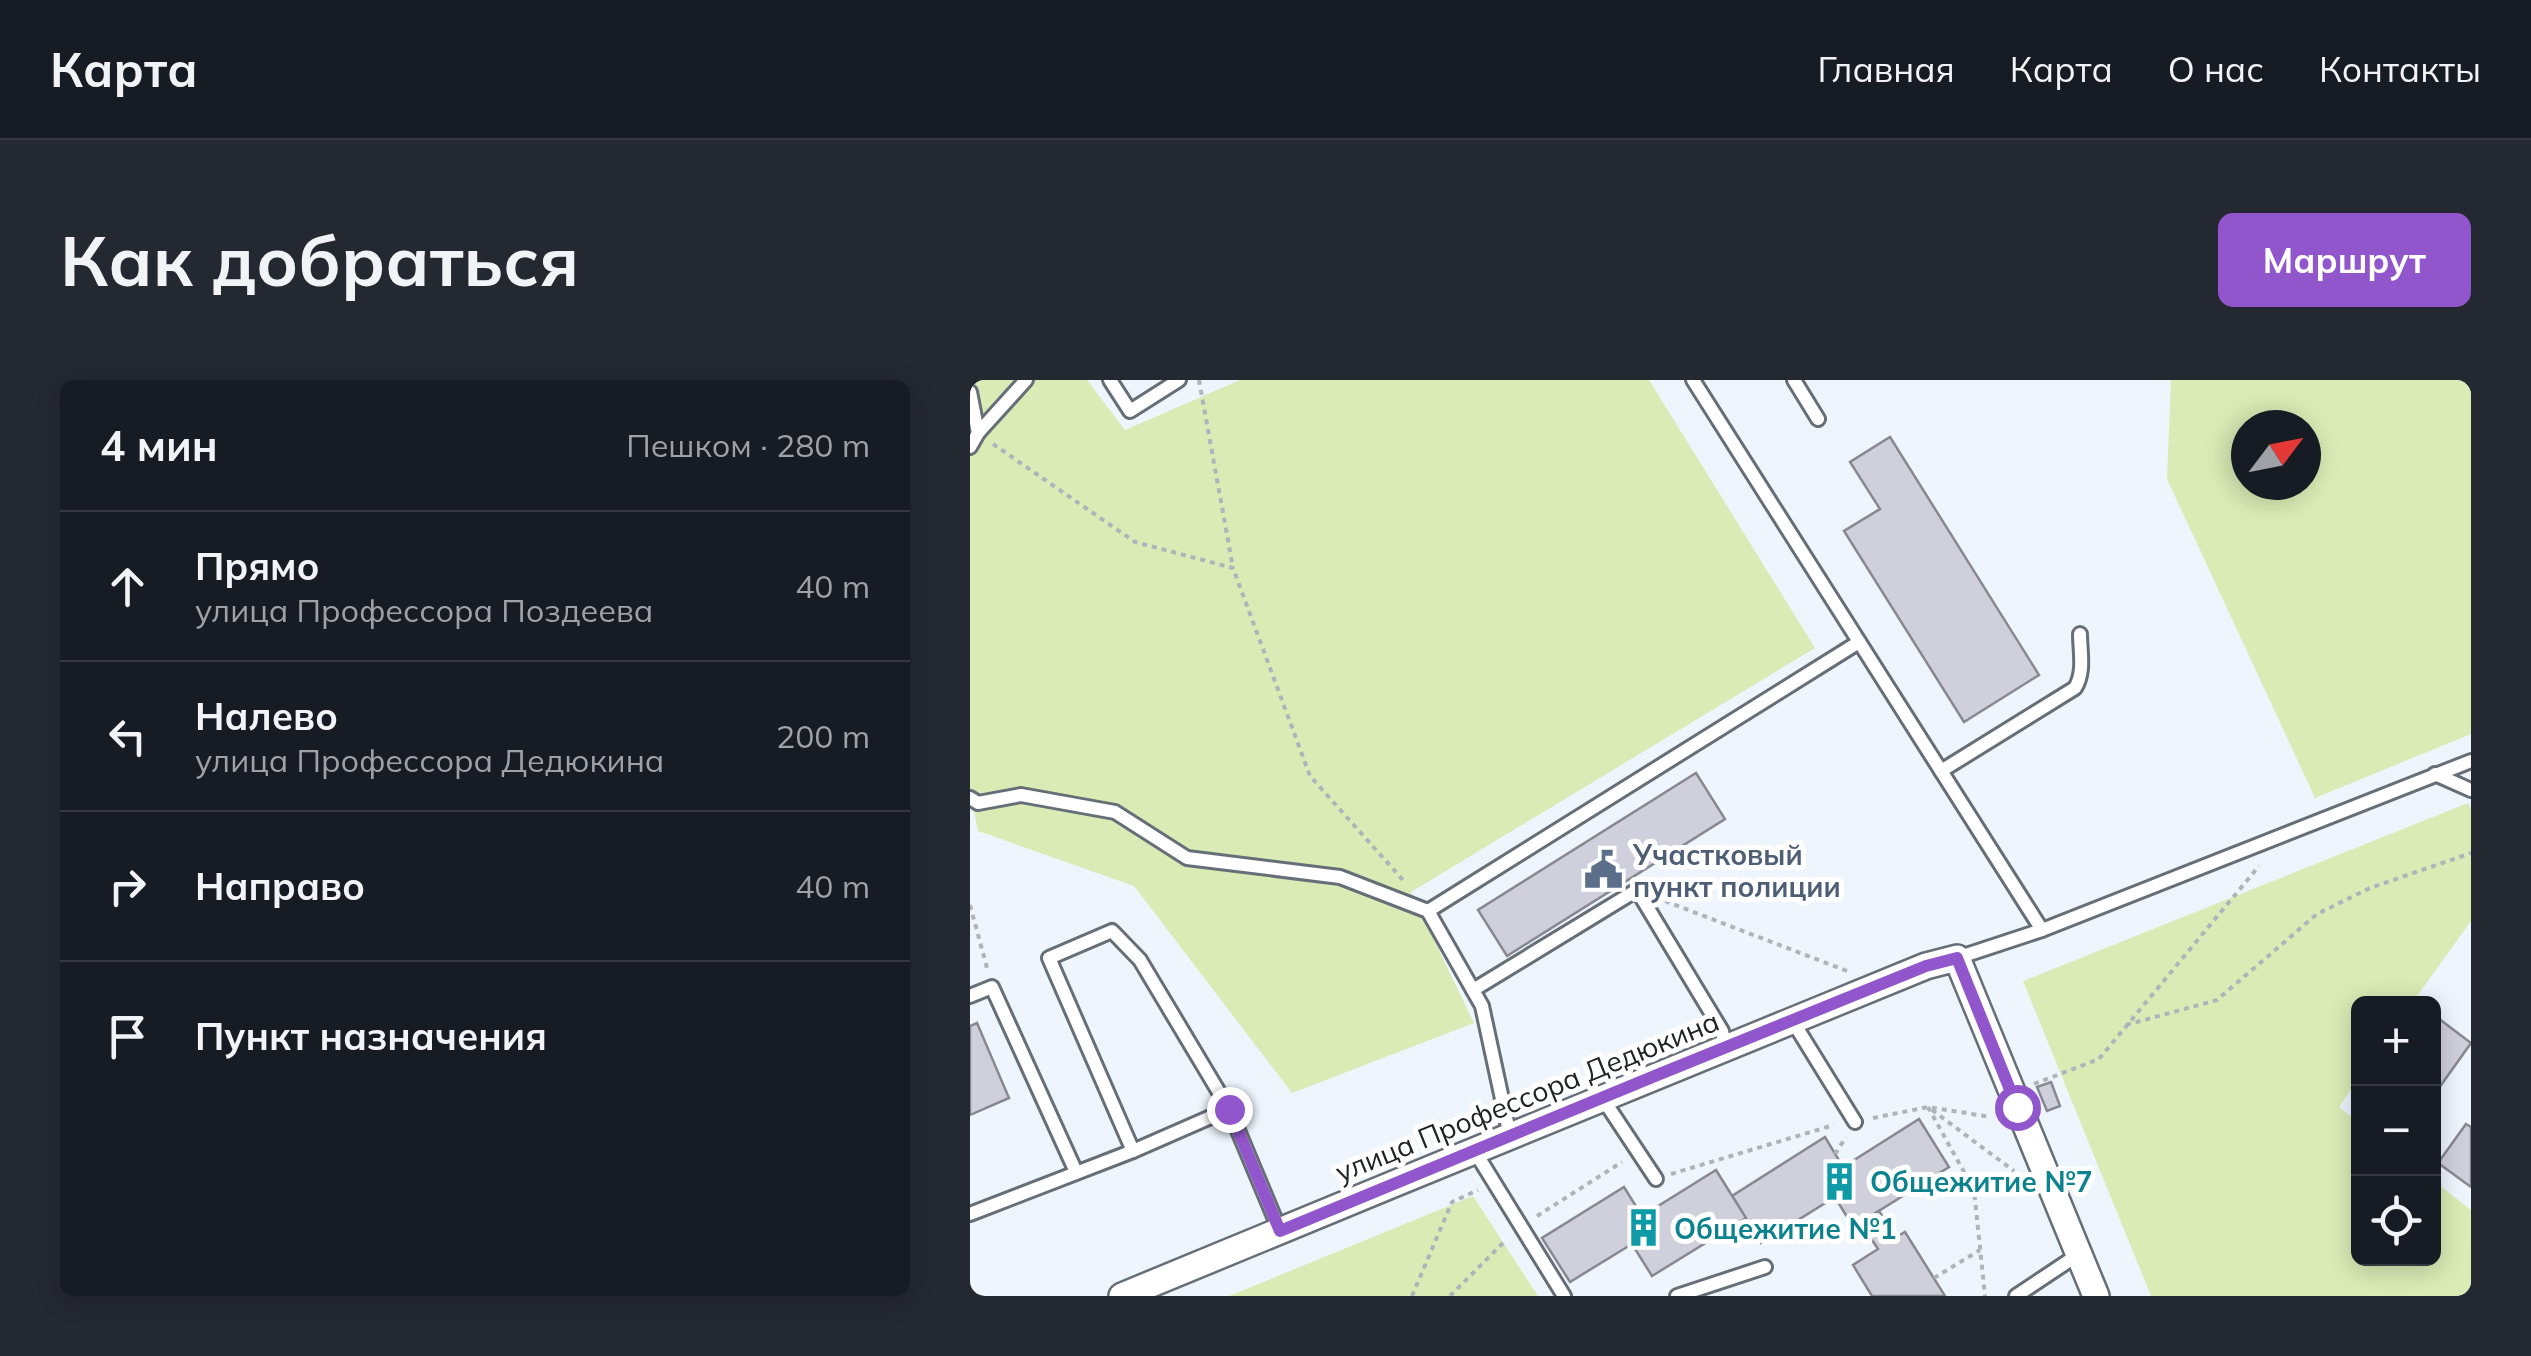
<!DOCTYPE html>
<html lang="ru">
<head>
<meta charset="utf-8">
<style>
  :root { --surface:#171b24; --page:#242831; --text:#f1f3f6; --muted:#9ea1a6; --line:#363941; --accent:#9256cc }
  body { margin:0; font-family:Mulish,sans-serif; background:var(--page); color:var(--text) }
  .controls { position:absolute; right:30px; bottom:30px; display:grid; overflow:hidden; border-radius:15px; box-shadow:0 5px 25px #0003 }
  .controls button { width:90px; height:90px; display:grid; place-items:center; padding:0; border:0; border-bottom:2px solid var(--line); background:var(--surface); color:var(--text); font:50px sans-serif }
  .compass { position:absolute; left:1261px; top:30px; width:90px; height:90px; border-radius:50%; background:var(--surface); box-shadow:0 5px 25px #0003; rotate:58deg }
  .stop { position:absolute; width:30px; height:30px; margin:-22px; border:8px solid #9256cc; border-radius:50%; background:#fff }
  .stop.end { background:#9256cc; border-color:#fff; box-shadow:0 2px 10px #0008 }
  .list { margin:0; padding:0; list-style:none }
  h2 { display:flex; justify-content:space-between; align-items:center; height:130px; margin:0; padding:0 40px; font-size:42px }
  h2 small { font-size:32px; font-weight:400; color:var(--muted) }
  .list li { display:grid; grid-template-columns:65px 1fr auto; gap:30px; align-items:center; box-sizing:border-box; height:150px; padding:0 40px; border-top:2px solid var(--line) }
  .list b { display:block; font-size:38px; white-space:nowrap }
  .list p { margin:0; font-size:32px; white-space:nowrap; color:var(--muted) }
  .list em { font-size:32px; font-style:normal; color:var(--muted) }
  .icon { flex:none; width:55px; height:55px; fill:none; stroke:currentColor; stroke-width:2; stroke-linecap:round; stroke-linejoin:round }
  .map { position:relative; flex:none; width:1501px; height:916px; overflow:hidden; border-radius:15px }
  header { display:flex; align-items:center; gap:60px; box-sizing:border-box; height:140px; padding:0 50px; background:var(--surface); border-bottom:2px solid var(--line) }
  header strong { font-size:48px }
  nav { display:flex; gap:55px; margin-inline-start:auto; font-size:35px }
  .intro { display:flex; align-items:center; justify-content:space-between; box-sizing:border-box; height:240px; padding:0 60px }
  h1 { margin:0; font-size:70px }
  .button { padding:25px 45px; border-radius:15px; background:var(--accent); color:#fff; font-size:35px; font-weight:700 }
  main { display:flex; gap:60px; padding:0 60px }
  aside { flex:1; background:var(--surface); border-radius:15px; box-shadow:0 5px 25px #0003 }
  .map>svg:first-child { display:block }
</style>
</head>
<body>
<header>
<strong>Карта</strong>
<nav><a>Главная</a><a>Карта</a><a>О нас</a><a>Контакты</a></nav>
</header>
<div class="intro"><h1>Как добраться</h1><a class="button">Маршрут</a></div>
<main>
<aside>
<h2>4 мин<small>Пешком · 280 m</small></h2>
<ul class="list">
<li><svg class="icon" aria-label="ahead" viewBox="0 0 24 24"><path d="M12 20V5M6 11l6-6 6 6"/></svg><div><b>Прямо</b><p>улица Профессора Поздеева</p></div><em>40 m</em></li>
<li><svg class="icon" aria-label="left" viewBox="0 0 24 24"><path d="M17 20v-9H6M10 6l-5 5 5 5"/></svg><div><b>Налево</b><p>улица Профессора Дедюкина</p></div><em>200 m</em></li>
<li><svg class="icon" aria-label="right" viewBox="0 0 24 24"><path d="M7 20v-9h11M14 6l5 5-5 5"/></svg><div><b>Направо</b></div><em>40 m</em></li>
<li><svg class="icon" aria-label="arrive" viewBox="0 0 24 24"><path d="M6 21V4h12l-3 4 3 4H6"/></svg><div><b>Пункт назначения</b></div></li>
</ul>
</aside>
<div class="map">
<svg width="1501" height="916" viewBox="0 0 1501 916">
  <rect width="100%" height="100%" fill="#eef5fd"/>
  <!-- green -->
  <g fill="#daebb5" fill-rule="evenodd">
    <polygon points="0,0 117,0 155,50 270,0 679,0 845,268 441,512 504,643 322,713 164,506 8,451 0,411"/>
    <path d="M1201,0H1501V354L1345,418L1197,99ZM1336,45V105H1276V45Z"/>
    <polygon points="1498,423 1501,429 1501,541 1442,623 1388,624 1388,699 1369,727 1388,742 1388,878 1464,878 1464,801 1501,830 1501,916 1181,916 1053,601"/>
    <polygon points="503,816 568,916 259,916"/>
  </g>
  <!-- building -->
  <g fill="#d0cfdc" stroke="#888893" stroke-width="2.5">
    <polygon points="920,57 1069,295 994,342 874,151 910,129 880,82"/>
    <polygon points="726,393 755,439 537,576 508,530"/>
    <polygon points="1464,635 1501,663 1469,708 1464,704"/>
    <polygon points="7,643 39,718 0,735 0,646"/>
    <polygon points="1081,702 1090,726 1077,731 1067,707"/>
    <polygon points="949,739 979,787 883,847 865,817 791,863 762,816 855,757 873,787"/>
    <polygon points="1496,744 1501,747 1501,807 1468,783"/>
    <polygon points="746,790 776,838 682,896 662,864 600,902 572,858 654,807 672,836"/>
    <polygon points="909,831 926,857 935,852 975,916 902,916 883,885 908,869 890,842"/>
  </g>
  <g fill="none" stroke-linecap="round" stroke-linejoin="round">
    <defs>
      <g id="service">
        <polyline points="140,0 160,31 209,0"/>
        <polyline points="723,0 1072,550"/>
        <polyline points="824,0 848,39"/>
        <polyline points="0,12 8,53"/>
        <polyline points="0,67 8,53 56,0"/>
        <path d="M971,391L1105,308C1115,292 1110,271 1110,254"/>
        <polyline points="1465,394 1501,410"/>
        <polyline points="0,418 8,423 51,415 145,432 217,478 370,497 458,531 512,626 540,756"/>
        <polyline points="458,531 889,262"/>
        <polyline points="987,578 1072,550 1501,381"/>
        <polyline points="503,610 667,510 752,651 755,666"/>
        <polyline points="0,616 22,607 106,792"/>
        <polyline points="822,640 885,742"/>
        <polyline points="633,719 686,799"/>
        <polyline points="504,770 594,916"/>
        <polyline points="163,771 79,578 142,551 170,580 259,729 310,851"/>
        <polyline points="0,834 163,771 259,729"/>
        <polyline points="707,916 795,887"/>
        <polyline points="1046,916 1109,874"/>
      </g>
      <path id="minor" d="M152,916C420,806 687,694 956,586L987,578L1126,916"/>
    </defs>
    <!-- service casing -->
    <use href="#service" stroke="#666e77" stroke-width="18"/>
    <!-- minor casing -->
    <use href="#minor" stroke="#666e77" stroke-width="30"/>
    <!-- path -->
    <g stroke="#aeb4ba" stroke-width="4" stroke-dasharray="5 5" stroke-linecap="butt">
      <polyline points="229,0 263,188"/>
      <polyline points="23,64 165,162 263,188 340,396 433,500"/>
      <polyline points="695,521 877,591"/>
      <polyline points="0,525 17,588"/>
      <polyline points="1156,645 1247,620 1347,534 1400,508 1501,473"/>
      <polyline points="1064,704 1129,679 1289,486"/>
      <polyline points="958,727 1004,810 1015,916"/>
      <polyline points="962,730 1044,791"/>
      <polyline points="903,738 958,727 1021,737"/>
      <polyline points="865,774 876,757"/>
      <polyline points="701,794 864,745"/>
      <polyline points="567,836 652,782"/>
      <polyline points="964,898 1010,870"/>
      <polyline points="442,916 482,822 508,810"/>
      <polyline points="480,916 536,860"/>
    </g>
    <!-- service -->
    <use href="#service" stroke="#fff" stroke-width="12"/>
    <!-- minor -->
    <use href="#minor" stroke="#fff" stroke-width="25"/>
  </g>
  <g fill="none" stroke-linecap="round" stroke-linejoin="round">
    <!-- route -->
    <path stroke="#9256cc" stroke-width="12" d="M259,729L310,851C525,761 740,673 956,586L987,578L1047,727"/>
  </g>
  <!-- icons -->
  <defs>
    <symbol id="civic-bare" viewBox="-9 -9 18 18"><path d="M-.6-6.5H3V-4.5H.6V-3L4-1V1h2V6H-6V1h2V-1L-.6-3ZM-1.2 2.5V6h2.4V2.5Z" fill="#5c6f8a" stroke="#fff" stroke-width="2.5" paint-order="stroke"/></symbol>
    <symbol id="building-bare" viewBox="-9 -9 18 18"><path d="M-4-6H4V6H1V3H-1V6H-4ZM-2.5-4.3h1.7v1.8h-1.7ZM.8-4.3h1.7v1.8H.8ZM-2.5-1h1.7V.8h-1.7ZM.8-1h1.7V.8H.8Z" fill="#0f9aa8" stroke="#fff" stroke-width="2.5" paint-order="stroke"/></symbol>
  </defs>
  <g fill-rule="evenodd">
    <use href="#civic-bare" x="606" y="462" width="55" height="55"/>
    <use href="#building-bare" x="842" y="774" width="55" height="55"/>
    <use href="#building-bare" x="646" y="820" width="55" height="55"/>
  </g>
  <g text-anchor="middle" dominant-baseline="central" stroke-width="10" stroke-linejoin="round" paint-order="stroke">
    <!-- service labels -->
    <g font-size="28" font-weight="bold" fill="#4e5e75" stroke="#fff" text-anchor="start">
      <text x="663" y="474">Участковый<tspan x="663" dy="32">пункт полиции</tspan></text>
    </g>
    <!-- street labels -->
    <g font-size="28" fill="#202327" stroke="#fff">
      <text transform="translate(557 716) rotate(-22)">улица Профессора Дедюкина</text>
    </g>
    <!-- culture labels -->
    <g font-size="28" font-weight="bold" fill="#0d838f" stroke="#fff" text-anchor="start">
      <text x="900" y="801">Общежитие №7</text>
      <text x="704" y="848">Общежитие №1</text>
    </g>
  </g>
</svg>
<div class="controls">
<button>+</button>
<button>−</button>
<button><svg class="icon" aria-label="locate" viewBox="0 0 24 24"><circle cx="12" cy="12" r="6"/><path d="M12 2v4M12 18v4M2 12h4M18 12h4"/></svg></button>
</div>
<svg class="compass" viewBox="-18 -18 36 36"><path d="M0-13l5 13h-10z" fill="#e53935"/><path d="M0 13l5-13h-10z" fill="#9ea1a6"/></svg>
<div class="stop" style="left:1047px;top:727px"></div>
<div class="stop end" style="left:259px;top:729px"></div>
</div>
</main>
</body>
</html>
